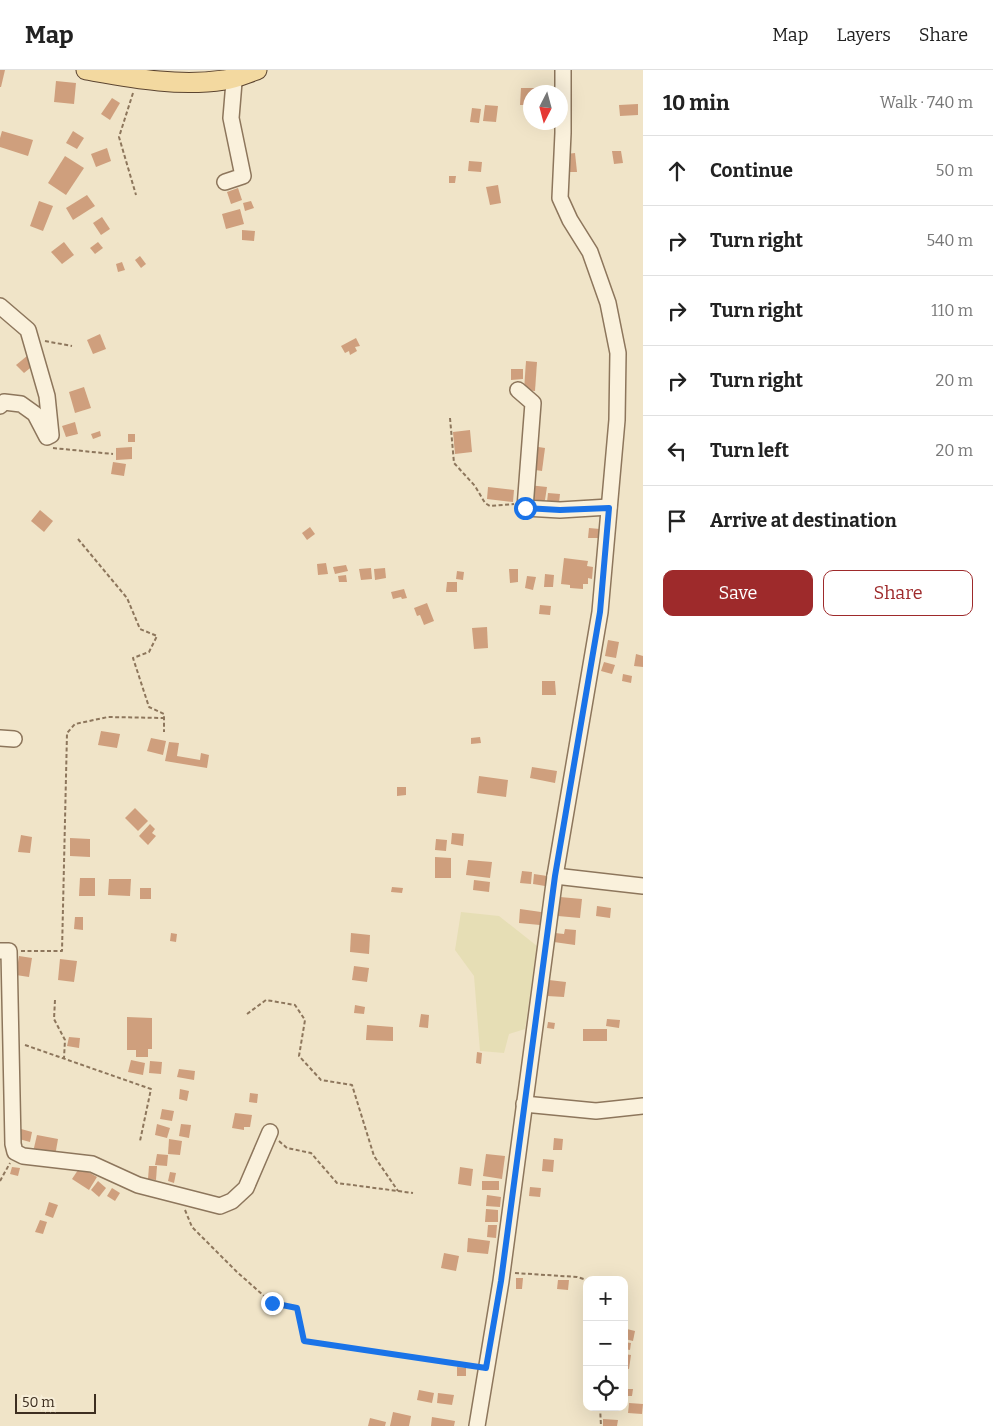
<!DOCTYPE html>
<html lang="en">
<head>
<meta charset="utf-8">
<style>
  :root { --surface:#fff; --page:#f2f2f2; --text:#222; --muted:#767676; --line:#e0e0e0; --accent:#9e2a2b }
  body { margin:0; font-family:Bitter,serif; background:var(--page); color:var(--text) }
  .controls { position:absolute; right:15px; bottom:15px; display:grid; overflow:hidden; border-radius:10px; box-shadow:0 5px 20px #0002 }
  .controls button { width:45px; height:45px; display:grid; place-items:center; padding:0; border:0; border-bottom:1px solid var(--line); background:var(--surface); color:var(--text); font:25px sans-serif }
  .compass { position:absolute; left:523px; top:15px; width:45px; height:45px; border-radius:50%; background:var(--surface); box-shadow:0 5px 20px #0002; rotate:186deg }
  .scale { position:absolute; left:15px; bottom:12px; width:81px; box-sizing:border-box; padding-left:5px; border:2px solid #3d2e20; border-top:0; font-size:14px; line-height:18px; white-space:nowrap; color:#3d2e20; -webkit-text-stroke:4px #f7eed8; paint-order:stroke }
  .stop { position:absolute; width:15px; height:15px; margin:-11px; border:4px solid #1a73e8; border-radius:50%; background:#fff }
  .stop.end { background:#1a73e8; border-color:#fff; box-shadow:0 1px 5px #0008 }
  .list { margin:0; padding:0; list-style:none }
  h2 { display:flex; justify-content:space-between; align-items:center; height:65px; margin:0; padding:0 20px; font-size:21px }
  h2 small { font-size:16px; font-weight:400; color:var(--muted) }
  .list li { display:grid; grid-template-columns:32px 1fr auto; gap:15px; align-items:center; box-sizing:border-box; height:70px; padding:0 20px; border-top:1px solid var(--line) }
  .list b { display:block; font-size:19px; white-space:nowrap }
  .list em { font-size:16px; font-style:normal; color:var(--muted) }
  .actions { display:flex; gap:10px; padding:15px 20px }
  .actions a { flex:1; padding:11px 0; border:1px solid var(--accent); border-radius:10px; text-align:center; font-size:18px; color:var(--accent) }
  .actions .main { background:var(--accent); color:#fff }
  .icon { flex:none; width:28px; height:28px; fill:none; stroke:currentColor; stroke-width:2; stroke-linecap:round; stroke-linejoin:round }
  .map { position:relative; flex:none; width:643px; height:1356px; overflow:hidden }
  header { display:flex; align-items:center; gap:30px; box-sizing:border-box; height:70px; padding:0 25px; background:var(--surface); border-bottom:1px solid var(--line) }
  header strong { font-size:24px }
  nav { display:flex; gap:28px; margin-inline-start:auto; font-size:18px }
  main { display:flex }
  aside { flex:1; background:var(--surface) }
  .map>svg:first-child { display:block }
</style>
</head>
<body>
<header>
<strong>Map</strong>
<nav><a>Map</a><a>Layers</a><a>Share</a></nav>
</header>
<main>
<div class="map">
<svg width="643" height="1356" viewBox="0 0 643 1356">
  <rect width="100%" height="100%" fill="#f0e4c8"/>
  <!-- farmland -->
  <polygon fill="#e6deb5" points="461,842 499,846 537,876 525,959 509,964 504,983 480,981 474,906 455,880"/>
  <!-- building -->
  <g fill="#cf9f7d">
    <polygon points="0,0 5,0 1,17 0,17"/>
    <polygon points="56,11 76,13 74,34 54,32"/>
    <polygon points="521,18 536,18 536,22 530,22 530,35 520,35"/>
    <polygon points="112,28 120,33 110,50 101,44"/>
    <polygon points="638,34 638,45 620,46 619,35"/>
    <polygon points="485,35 498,36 496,52 483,51"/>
    <polygon points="472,38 481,39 479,53 470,52"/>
    <polygon points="2,61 33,70 28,86 0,77 0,68"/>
    <polygon points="73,61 84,68 77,79 66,73"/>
    <polygon points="107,78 111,91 96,97 91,84"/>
    <polygon points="612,81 621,81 623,93 614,94"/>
    <polygon points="575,83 577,102 568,102 566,84"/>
    <polygon points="65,86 84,98 66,125 48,113"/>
    <polygon points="469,91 482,92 481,102 468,101"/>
    <polygon points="449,106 456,106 455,113 449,113"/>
    <polygon points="498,115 501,133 490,135 486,117"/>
    <polygon points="238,118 242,130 231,134 227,122"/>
    <polygon points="87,125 95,136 73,150 66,138"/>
    <polygon points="39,131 53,136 43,161 30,156"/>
    <polygon points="251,131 254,138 245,141 243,133"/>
    <polygon points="240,139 244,154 226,159 222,144"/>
    <polygon points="102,147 110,159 101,165 93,153"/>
    <polygon points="242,160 255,161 254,171 242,170"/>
    <polygon points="64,172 74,185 62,194 51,182"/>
    <polygon points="98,172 103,178 95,184 90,178"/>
    <polygon points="140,186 146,194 141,198 135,190"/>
    <polygon points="122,192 125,200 118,202 116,194"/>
    <polygon points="100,264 106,279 93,284 87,270"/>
    <polygon points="356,268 360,276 355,277 357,281 350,285 349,281 345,283 341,276"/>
    <polygon points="27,286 35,294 24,303 16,295"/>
    <polygon points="526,291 537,292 535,321 524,320"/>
    <polygon points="511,299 523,299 523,309 511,310"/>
    <polygon points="84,317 91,338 75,343 69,322"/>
    <polygon points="75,352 78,364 66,367 62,356"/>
    <polygon points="470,360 472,382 455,384 453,362"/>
    <polygon points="100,361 101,366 93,369 91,364"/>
    <rect x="128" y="364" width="7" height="8"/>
    <polygon points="532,376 545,378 542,401 529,399"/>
    <polygon points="132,377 132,389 116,390 116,378"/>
    <polygon points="113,392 126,394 124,406 111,404"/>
    <polygon points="528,415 547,417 545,430 538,430 538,433 526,432"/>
    <polygon points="488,417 514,420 513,432 487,429"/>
    <polygon points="548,423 560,424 559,433 547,432"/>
    <polygon points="40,440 53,451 44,462 31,451"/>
    <polygon points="310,457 315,464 307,470 302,463"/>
    <polygon points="589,458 600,459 599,468 588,468"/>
    <polygon points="564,488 588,491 587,496 593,497 592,509 588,508 588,514 583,514 583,519 570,518 570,515 561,514"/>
    <polygon points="326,493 328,504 318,505 317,494"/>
    <polygon points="346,495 348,501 335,504 333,497"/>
    <polygon points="371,498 372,509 361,510 359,499"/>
    <polygon points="385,498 386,508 375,510 374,499"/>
    <polygon points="509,499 518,499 518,512 510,513"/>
    <polygon points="457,501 464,502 463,510 456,509"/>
    <polygon points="545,504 554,505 553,517 544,517"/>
    <polygon points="346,505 347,512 339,512 338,506"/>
    <polygon points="527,506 536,507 533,520 525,518"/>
    <polygon points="447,512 457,512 457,522 446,522"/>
    <polygon points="404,519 407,528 402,529 401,527 393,529 391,522"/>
    <polygon points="427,533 434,551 424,555 420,545 417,546 414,538"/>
    <polygon points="540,535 551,536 550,545 539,544"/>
    <polygon points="487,557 488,578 474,579 472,558"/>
    <polygon points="608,570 619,572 616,588 605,586"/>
    <polygon points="636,584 643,586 643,597 634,596"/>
    <polygon points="604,592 615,595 612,604 601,601"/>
    <polygon points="623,604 632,606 631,613 622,611"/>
    <polygon points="542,611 555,611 556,625 542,625"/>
    <polygon points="101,661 120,664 117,678 98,675"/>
    <polygon points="480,667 481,673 471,674 471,668"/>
    <polygon points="151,668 166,671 163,685 147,681"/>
    <polygon points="169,672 179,673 177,686 200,690 201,683 209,685 207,698 165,691"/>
    <polygon points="532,697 557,701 555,713 530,708"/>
    <polygon points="479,706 508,710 506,727 477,723"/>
    <polygon points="397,717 406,717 406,725 397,726"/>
    <polygon points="135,738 148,751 138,761 125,748"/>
    <polygon points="150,754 155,759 152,763 156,766 148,775 139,766"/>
    <polygon points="452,763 464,764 463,776 451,774"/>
    <polygon points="21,765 32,767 30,783 18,782"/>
    <polygon points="70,768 90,769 90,787 70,786"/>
    <polygon points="436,769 447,770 446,781 435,780"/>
    <polygon points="435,787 451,788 451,808 435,808"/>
    <polygon points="468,790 492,792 490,808 466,805"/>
    <polygon points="522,801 532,802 531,814 520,813"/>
    <polygon points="534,804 547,806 545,816 533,814"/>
    <polygon points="80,808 95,808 95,826 79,826"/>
    <polygon points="109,809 131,809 130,826 108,825"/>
    <polygon points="474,810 490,812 489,822 473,820"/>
    <polygon points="392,817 403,818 402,823 391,822"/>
    <rect x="140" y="818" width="11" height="11"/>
    <polygon points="560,827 582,829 580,848 558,846"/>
    <polygon points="597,836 611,838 610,848 596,846"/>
    <polygon points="520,839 541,842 540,855 519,853"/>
    <polygon points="75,847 83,847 83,860 74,859"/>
    <polygon points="565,859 576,860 575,875 554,872 555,863 564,864"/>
    <polygon points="171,863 177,864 176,872 170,871"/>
    <polygon points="351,863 370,865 369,884 350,882"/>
    <polygon points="19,886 32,888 29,907 16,905"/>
    <polygon points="60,889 77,891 74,912 58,910"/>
    <polygon points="354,896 369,898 367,912 352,910"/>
    <polygon points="549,910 566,912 564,927 547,926"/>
    <polygon points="355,935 365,937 364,944 354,943"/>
    <polygon points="421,944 429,945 428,958 419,957"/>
    <polygon points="127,947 152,948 152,979 148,979 148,987 136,987 136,980 127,980"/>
    <polygon points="607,949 620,950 619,958 606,956"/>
    <polygon points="548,952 555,953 554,959 547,958"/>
    <polygon points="367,955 393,957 393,971 366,970"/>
    <rect x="583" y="959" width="24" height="12"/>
    <polygon points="69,967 80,968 79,978 67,976"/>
    <polygon points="477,982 482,983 481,994 476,993"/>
    <polygon points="131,990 145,993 143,1005 128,1002"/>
    <polygon points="150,991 162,992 161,1004 149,1003"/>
    <polygon points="179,999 195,1001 194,1010 177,1007"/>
    <polygon points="180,1019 189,1021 187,1031 179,1029"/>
    <polygon points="250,1023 258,1024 257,1033 249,1032"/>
    <polygon points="162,1039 174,1041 172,1051 160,1049"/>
    <polygon points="235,1043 252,1045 250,1057 244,1057 244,1060 232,1058"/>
    <polygon points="157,1054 170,1058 167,1068 155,1065"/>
    <polygon points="181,1054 191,1055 189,1068 179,1066"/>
    <polygon points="21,1059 32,1062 30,1072 19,1069"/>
    <polygon points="37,1065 58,1069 55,1086 33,1082"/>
    <polygon points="554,1068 563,1069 562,1080 553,1080"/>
    <polygon points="169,1069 182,1071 180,1085 168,1084"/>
    <polygon points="157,1084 168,1085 167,1096 155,1095"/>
    <polygon points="486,1084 505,1086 502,1109 483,1106"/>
    <polygon points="543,1089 554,1090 553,1102 542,1101"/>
    <polygon points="149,1096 157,1096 156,1110 148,1109"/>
    <polygon points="12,1097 20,1098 18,1106 10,1104"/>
    <polygon points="80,1097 97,1107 89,1120 72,1109"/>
    <polygon points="460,1097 473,1099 471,1116 458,1114"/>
    <polygon points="170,1102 176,1103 174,1113 168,1111"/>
    <polygon points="98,1111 106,1118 99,1127 91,1120"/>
    <rect x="482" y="1111" width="17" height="9"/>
    <polygon points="530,1117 541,1118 540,1127 529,1126"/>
    <polygon points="112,1118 120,1123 115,1131 107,1126"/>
    <polygon points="487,1125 501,1127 500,1137 486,1136"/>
    <polygon points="49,1132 58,1135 53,1148 45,1145"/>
    <polygon points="486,1139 498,1140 498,1152 485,1152"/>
    <polygon points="40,1150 47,1152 43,1164 35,1162"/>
    <polygon points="488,1155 497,1155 496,1168 487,1167"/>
    <polygon points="468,1168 490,1171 488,1184 467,1182"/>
    <polygon points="444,1183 459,1186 456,1201 441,1198"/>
    <polygon points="516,1208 523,1208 522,1219 516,1219"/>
    <polygon points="558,1210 569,1210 568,1220 557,1219"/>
    <polygon points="627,1259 635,1261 633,1271 625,1269"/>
    <polygon points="624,1272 631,1273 630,1280 624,1279"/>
    <polygon points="624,1284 631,1285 629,1299 624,1298"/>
    <polygon points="457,1297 466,1298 466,1306 457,1306"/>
    <polygon points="625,1319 633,1319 632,1326 624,1326"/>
    <polygon points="419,1320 434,1323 432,1333 417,1330"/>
    <polygon points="438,1323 454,1325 452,1335 437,1333"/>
    <polygon points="629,1333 643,1334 642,1344 628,1343"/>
    <polygon points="393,1342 411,1346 409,1356 390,1356"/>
    <polygon points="432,1347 455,1351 454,1356 431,1356"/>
    <polygon points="370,1348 386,1352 385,1356 368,1356"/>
    <polygon points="603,1349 618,1350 617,1356 603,1356"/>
  </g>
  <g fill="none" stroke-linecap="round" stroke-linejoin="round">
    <defs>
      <g id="minor">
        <polyline points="225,112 243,106 231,48 235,0"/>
        <polyline points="0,236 28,260 47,326 51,365 47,367 35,344 21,334 4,332 0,336"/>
        <polyline points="518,320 533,333 525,438 560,440 609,437"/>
        <polyline points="0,668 14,669"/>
        <polyline points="555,806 643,816"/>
        <polyline points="0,881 9,881 13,1074 15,1082 23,1086 92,1094 138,1115 220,1136 232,1131 246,1118 270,1062"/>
        <polyline points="524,1034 596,1041 643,1036"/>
        <polyline points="477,1356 501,1211 555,806 600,542 617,350 618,283 608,233 590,182 570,150 560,128 563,63 563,0"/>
      </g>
      <path id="major" d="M86,0C132,8 178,17 224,10C235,9 247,3 257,0"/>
    </defs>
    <!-- minor casing -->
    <use href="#minor" stroke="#8d765c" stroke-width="18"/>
    <!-- major casing -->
    <use href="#major" stroke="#5b4430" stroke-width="21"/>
    <!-- path -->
    <g stroke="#8d765c" stroke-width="2" stroke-dasharray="4 2.5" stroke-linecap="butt">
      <polyline points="133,23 119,67 136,125"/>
      <polyline points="45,271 72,276"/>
      <polyline points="450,348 454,393 475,416 485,433 490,436 514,434"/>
      <polyline points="53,378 113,384"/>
      <polyline points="78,469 127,528 140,559 157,566 149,582 133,588 149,637 164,644 164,662"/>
      <polyline points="21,881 62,881 67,663 75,654 108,647 164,648"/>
      <polyline points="55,930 54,949 65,970 64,988"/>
      <polyline points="247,944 266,930 295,935 305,950 299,986 321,1010 352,1015 374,1086 398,1121"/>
      <polyline points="25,975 151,1019 140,1071"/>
      <polyline points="279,1071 287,1078 311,1083 337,1113 413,1123"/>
      <polyline points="0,1111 10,1093"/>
      <polyline points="185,1140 192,1157 237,1202 272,1233 297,1238 304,1271 474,1296"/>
      <polyline points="515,1203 577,1207 587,1210"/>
      <polyline points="600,1337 601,1356"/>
    </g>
    <!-- minor -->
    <use href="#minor" stroke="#faf1dc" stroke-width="15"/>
    <!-- major -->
    <use href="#major" stroke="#f3d9a0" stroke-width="19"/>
  </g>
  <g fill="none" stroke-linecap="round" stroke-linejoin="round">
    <!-- route -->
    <polyline stroke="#1a73e8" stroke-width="6" points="272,1233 297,1238 304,1271 486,1298 501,1211 555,806 600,542 609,438 560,440 525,438"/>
  </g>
</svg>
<div class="controls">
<button>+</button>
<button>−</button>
<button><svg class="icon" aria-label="locate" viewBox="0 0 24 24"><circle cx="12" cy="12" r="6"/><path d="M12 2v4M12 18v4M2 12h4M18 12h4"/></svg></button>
</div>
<svg class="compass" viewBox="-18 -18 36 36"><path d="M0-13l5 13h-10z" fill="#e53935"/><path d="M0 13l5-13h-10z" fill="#767676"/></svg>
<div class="scale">50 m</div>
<div class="stop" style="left:525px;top:438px"></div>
<div class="stop end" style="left:272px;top:1233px"></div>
</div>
<aside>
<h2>10 min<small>Walk · 740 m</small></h2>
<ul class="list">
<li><svg class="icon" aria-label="ahead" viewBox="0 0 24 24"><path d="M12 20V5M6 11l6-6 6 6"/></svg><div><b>Continue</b></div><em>50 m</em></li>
<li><svg class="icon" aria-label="right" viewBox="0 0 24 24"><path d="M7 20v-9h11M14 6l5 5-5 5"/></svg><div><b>Turn right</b></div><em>540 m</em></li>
<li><svg class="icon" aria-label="right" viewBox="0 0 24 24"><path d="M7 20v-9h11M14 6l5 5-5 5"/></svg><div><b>Turn right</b></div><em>110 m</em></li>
<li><svg class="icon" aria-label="right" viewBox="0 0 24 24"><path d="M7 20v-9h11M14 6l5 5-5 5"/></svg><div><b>Turn right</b></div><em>20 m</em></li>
<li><svg class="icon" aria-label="left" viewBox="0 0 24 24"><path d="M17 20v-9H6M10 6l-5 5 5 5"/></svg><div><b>Turn left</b></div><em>20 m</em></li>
<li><svg class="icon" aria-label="arrive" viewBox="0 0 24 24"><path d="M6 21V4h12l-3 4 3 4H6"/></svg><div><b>Arrive at destination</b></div></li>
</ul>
<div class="actions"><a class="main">Save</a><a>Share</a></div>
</aside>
</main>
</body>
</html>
